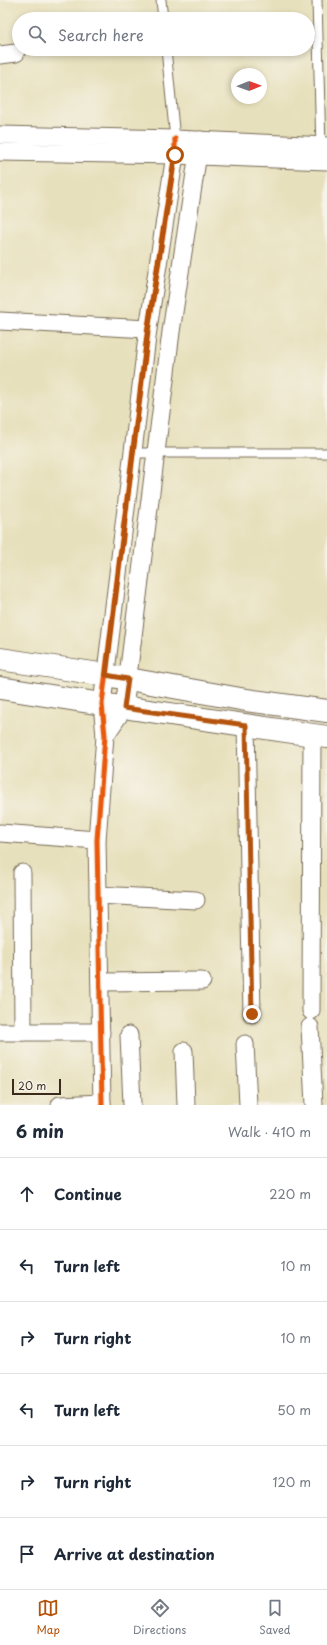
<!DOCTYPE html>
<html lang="en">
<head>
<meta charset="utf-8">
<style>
  :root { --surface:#fff; --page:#f6f6f7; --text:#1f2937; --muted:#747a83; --line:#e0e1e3; --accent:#b45309 }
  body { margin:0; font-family:"Playpen Sans",sans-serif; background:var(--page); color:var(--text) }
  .compass { position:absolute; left:231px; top:68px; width:36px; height:36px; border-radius:50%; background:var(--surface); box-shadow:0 2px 6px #0003; rotate:89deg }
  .scale { position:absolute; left:12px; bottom:10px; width:49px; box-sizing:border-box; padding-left:4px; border:2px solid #3b2a1e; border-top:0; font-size:11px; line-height:14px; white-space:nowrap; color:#3b2a1e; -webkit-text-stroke:3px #f7f3e8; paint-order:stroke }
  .stop { position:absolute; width:12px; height:12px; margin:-9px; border:3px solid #b45309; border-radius:50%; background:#fff }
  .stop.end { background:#b45309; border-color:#fff; box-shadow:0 1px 4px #0008 }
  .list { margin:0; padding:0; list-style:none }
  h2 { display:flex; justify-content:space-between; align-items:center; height:52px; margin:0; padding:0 16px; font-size:17px }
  h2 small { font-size:13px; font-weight:400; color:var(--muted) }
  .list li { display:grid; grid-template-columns:26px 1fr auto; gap:12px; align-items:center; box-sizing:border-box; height:72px; padding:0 16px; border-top:1px solid var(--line) }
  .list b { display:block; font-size:15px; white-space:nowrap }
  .list em { font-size:13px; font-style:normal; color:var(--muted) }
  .icon { flex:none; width:22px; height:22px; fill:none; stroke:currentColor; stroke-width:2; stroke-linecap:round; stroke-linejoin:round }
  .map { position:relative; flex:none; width:327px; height:1105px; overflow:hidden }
  .search { position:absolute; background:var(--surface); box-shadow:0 2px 6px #0003; left:12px; right:12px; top:12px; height:44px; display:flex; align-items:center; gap:10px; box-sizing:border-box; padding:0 14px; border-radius:22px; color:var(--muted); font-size:15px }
  .sheet { height:484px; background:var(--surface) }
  nav { display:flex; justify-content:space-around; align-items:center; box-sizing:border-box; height:56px; border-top:1px solid var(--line); background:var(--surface); font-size:11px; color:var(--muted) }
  nav a { display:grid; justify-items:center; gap:2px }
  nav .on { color:var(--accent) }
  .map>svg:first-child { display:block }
</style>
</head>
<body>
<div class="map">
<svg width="327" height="1105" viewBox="0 0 327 1105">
  <rect width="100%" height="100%" fill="#f7f3e8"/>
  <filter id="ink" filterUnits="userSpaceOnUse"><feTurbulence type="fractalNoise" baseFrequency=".025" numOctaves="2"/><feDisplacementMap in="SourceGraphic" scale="8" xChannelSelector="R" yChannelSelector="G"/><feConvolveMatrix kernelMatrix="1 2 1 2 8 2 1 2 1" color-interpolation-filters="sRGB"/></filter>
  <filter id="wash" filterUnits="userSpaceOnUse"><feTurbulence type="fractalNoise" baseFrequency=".012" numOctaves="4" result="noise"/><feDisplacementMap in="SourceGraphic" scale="16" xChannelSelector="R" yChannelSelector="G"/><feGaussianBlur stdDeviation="0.9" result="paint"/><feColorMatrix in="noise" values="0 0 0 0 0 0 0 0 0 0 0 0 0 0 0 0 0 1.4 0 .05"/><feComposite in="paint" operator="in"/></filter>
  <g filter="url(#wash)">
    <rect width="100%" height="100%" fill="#e7e0bc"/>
  </g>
  <g filter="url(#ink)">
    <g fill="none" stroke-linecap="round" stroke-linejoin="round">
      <defs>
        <g id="service">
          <polyline points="161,0 163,19"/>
          <polyline points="317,0 321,149"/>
          <polyline points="166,49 175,139"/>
          <polyline points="133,453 327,453"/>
        </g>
        <g id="minor">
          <polyline points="0,55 16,53"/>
          <polyline points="0,135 175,139 327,146"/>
          <polyline points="0,152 175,155 327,161"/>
          <polyline points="0,321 148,329"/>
          <polyline points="246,725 252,1014"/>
          <polyline points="105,736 124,708 171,332 200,140"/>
          <polyline points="0,833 97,840"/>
          <polyline points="22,873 23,1032"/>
          <polyline points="98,895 196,900"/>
          <polyline points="100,982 202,981"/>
          <polyline points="311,1011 312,734"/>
          <polyline points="310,1027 314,1105"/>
          <polyline points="0,1032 101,1032"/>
          <polyline points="129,1035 132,1105"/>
          <polyline points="245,1044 248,1105"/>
          <polyline points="184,1051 186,1105"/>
          <polyline points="60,1105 102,1103"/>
          <polyline points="102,1105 97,840 105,736 102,704 148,329 175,155 175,139"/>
        </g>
        <g id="secondary">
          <polyline points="0,659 106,675 246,700 327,711"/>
          <polyline points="0,688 102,704 327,737"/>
        </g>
      </defs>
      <!-- service casing -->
      <use href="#service" stroke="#776a55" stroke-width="11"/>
      <!-- minor casing -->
      <use href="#minor" stroke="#776a55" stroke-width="19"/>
      <!-- secondary casing -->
      <use href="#secondary" stroke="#776a55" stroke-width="24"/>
      <!-- service -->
      <use href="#service" stroke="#fff" stroke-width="9"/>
      <!-- minor -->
      <use href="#minor" stroke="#fff" stroke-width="17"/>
      <!-- secondary -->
      <use href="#secondary" stroke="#fff" stroke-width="22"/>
      <defs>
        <polyline id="cycleway" points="102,1105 97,840 105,736 102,704 148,329 175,155 175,139"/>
      </defs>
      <!-- cycleway casing -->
      <use href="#cycleway" stroke="#f7f3e8" stroke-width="8"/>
      <!-- cycleway -->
      <use href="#cycleway" stroke="#e8590c" stroke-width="5"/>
    </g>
  </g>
  <g fill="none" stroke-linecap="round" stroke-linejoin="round" filter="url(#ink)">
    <!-- route -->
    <polyline stroke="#b45309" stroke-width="5" points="175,155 148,329 106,675 128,679 124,708 246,725 252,1014"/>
  </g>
</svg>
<svg class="compass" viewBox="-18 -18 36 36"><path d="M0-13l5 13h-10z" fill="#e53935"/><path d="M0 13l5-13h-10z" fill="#747a83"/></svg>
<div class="scale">20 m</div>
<div class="stop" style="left:175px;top:155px"></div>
<div class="stop end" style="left:252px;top:1014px"></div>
<div class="search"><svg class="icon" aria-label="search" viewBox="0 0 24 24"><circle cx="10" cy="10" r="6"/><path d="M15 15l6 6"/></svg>Search here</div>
</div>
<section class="sheet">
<h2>6 min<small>Walk · 410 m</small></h2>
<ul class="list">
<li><svg class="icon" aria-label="ahead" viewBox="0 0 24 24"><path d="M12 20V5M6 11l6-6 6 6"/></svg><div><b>Continue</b></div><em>220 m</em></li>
<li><svg class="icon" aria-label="left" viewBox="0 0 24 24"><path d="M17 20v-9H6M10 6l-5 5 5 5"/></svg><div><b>Turn left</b></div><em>10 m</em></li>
<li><svg class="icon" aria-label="right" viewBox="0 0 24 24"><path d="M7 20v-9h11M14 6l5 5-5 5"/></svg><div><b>Turn right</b></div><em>10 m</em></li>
<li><svg class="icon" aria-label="left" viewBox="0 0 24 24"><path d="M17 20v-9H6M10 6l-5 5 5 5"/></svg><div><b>Turn left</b></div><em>50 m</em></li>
<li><svg class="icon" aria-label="right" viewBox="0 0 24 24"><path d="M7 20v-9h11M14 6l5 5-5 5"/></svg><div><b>Turn right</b></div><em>120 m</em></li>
<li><svg class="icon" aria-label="arrive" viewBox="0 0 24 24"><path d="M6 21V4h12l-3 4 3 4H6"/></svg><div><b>Arrive at destination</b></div></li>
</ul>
</section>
<nav>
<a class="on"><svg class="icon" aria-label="map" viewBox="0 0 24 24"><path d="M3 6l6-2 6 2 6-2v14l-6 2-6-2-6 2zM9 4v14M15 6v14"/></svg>Map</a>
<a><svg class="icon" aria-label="directions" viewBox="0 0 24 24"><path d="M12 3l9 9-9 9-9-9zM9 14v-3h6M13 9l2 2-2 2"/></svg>Directions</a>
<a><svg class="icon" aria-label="saved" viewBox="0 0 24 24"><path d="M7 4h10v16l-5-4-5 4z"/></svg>Saved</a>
</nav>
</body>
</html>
